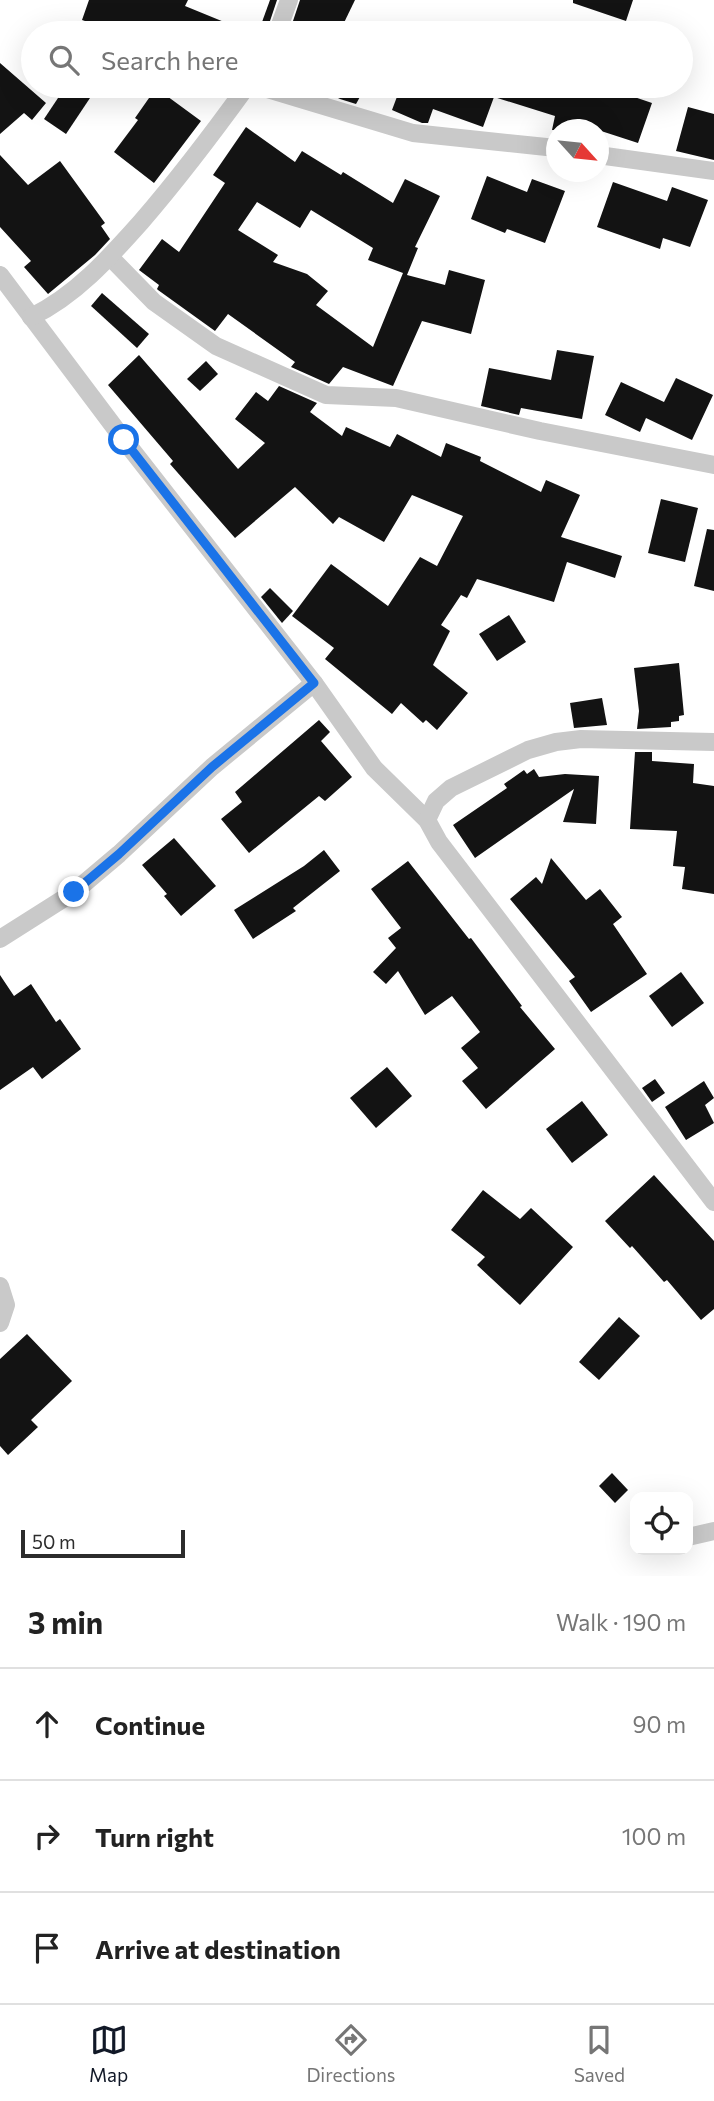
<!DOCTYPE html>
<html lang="en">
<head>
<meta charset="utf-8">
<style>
  :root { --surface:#fff; --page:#f2f2f2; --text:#222; --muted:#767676; --line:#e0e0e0; --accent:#111827 }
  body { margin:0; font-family:Commissioner,sans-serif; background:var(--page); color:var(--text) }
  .controls { position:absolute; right:21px; bottom:21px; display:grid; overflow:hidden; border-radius:14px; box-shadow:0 7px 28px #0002 }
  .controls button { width:63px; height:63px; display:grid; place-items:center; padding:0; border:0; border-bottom:2px solid var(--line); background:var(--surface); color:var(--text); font:35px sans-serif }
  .compass { position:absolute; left:546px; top:119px; width:63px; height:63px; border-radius:50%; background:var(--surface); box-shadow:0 7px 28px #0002; rotate:117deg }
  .scale { position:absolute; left:21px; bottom:18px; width:164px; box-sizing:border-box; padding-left:7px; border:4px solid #2c2c2c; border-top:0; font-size:19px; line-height:24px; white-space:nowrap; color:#2c2c2c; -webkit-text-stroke:5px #fff; paint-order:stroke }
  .stop { position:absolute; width:21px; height:21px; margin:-16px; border:5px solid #1a73e8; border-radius:50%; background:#fff }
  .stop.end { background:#1a73e8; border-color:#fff; box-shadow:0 2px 7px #0008 }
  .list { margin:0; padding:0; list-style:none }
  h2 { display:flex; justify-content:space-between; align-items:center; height:91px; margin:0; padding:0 28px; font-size:30px }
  h2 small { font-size:23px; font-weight:400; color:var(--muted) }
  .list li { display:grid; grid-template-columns:46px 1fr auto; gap:21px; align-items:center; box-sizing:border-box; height:112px; padding:0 28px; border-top:2px solid var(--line) }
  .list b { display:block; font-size:26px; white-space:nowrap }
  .list em { font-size:23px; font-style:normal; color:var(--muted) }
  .icon { flex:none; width:38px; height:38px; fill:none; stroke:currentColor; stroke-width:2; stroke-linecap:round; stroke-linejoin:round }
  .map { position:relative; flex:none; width:714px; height:1576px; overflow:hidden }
  .search { position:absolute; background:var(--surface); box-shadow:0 7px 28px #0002; left:21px; right:21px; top:21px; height:77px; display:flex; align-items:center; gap:18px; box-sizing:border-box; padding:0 24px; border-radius:38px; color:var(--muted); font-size:26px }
  .sheet { height:427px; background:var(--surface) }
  nav { display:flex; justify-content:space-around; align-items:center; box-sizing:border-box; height:98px; border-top:2px solid var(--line); background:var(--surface); font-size:19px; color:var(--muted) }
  nav a { display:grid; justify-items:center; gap:4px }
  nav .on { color:var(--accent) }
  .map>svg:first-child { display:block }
</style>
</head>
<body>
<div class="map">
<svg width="714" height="1576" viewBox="0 0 714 1576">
  <rect width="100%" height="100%" fill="#fff"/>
  <!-- building -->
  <g fill="#131313" fill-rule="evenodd">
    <polygon points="89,0 188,0 185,6 251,33 120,33 82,20"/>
    <polygon points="270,0 277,0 266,33 258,33"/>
    <polygon points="300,0 355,0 339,33 289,33"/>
    <polygon points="573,0 633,0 626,21 573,3"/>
    <polygon points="0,63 46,103 32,120 24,113 0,134"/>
    <polygon points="66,86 98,86 66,134 44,119"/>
    <polygon points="314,86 366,86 356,104 340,99"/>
    <polygon points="401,86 602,86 652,103 638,143 598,130 552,130 555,116 494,97 483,127 433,109 428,123 422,123 392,110"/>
    <polygon points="156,88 201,121 154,183 114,152 138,120 135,118"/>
    <polygon points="688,107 714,114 714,160 676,151"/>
    <path d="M246,127L295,162L302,151L341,175L343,172L393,203L405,179L440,196L415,247L418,248L407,275L445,285L449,270L485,280L471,334L422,321L393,386L343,367L329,384L291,367L295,362L228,314L215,331L158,290L157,289L159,285L139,270L162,239L179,252L225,183L213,175ZM257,202L300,228L311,210L373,248L368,260L403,273L373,347L316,305L328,291L307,274L273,262L278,255L238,230Z"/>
    <polygon points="0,155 28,185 60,161 105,223 101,226 110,239 95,255 48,294 24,267 31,261 0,227"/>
    <polygon points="487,176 527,192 532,179 565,191 545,243 507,229 505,233 471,219"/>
    <polygon points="613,182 667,201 672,187 708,200 690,247 663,238 660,249 597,227"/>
    <polygon points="102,293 149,334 137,348 91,306"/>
    <polygon points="557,350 594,356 582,419 521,408 519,415 481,406 489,368 551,380"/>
    <polygon points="139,355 238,469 265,443 235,419 256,392 268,401 279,386 317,403 310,412 342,436 346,427 390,447 397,434 441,457 446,443 481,457 480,461 541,492 546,480 580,495 561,537 622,556 615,578 567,562 554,602 477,579 467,598 461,595 441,625 450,631 433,665 468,693 437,730 426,720 423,723 401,703 392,714 325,659 334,648 292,616 331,564 388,606 420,557 437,566 463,516 412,495 384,542 339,517 333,524 295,487 235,538 170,464 173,461 108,385"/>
    <polygon points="206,361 218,374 200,391 187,379"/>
    <polygon points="676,378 713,395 692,440 646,418 640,432 605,415 621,382 664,402"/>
    <polygon points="661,499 698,508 685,562 648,553"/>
    <polygon points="707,529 714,530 714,591 694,586"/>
    <polygon points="270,588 293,611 282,623 261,597"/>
    <polygon points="509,615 526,642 497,661 479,634"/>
    <polygon points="679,663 684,715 679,716 679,721 671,722 671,727 637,729 639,711 634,668"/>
    <polygon points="602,698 607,725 574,728 570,703"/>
    <polygon points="319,720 330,732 321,741 352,777 325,801 319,796 249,853 221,819 242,802 235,792"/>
    <polygon points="635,752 652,752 652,761 694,764 693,783 714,786 714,894 682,889 685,867 673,866 677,831 630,829"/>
    <polygon points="534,769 539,777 565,774 599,776 596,824 563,822 574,789 475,858 453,825 507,788 504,784 524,770 527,774"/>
    <polygon points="174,838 216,886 181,916 164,896 167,894 142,865"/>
    <polygon points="324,850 340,871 293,908 296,911 253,939 234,910 304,866"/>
    <polygon points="551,858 586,900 600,889 622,917 613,924 647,974 591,1012 569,981 575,977 510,899 536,877 542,884"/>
    <polygon points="408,861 469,939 471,938 522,1006 520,1007 555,1049 486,1109 462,1081 478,1068 461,1048 480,1032 452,996 425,1015 398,971 386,984 373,972 396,948 388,938 401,928 371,889"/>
    <polygon points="681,972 704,1003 672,1027 649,996"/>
    <polygon points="0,975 14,996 31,984 56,1022 60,1019 81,1049 42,1079 33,1067 0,1090"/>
    <polygon points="387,1067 412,1096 376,1128 350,1098"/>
    <polygon points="655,1079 665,1093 652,1102 642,1088"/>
    <polygon points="704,1081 714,1098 705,1105 714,1123 686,1140 665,1107"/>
    <polygon points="582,1101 608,1135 572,1163 546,1129"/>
    <polygon points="654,1175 714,1241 714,1309 701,1320 667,1280 664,1282 632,1246 630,1248 605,1221"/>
    <polygon points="483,1190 520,1219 531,1208 573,1247 520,1305 477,1265 485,1257 451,1230"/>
    <polygon points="619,1317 640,1336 599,1380 579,1362"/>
    <polygon points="27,1334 72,1381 31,1420 38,1427 8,1455 0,1446 0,1359"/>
    <polygon points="612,1473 628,1490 615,1503 599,1486"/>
  </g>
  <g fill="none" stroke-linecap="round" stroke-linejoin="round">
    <!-- street -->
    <g stroke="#c9c9c9" stroke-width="18">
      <polyline points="277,33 289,0"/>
      <polyline points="257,86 413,133 556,148"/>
      <polyline points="598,155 714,171"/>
      <polyline points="110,257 154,302 216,346 326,395 396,398 540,431 714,465"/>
      <polyline points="0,275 124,440 314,683 374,768 427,820 439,842 714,1202"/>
      <path d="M31,317C75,296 109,258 141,222C179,178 213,133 247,86"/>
      <polyline points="427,820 436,801 451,788 528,750 556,742 581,739 714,742"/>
      <polyline points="0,939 74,892 119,854 212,767 314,683"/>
      <polyline points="0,1286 6,1305 0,1323"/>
      <polyline points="688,1537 714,1531"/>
    </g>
  </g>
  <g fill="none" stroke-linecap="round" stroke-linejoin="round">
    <!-- route -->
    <polyline stroke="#1a73e8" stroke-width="9" points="74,892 119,854 212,767 314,683 124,440"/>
  </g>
</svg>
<div class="controls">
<button><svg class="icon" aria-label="locate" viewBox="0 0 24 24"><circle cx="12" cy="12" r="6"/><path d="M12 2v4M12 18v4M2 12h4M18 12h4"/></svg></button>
</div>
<svg class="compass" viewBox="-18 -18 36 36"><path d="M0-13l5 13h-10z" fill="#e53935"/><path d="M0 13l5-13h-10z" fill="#767676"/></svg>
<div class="scale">50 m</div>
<div class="stop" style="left:124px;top:440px"></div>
<div class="stop end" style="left:74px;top:892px"></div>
<div class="search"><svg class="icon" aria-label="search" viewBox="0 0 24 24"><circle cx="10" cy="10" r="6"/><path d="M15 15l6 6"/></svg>Search here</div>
</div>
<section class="sheet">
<h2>3 min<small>Walk · 190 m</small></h2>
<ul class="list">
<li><svg class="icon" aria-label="ahead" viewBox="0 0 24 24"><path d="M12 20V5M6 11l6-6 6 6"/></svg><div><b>Continue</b></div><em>90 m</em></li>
<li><svg class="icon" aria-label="right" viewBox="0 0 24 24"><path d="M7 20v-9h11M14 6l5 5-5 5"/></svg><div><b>Turn right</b></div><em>100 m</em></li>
<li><svg class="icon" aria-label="arrive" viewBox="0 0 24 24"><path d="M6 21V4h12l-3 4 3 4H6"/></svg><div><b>Arrive at destination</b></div></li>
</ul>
</section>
<nav>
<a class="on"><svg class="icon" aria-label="map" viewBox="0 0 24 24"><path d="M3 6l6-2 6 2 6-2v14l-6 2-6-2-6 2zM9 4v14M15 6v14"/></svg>Map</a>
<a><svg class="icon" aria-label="directions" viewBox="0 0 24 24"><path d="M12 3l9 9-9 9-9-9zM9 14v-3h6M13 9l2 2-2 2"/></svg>Directions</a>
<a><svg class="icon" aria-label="saved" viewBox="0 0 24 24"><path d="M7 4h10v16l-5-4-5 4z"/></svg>Saved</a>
</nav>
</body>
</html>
